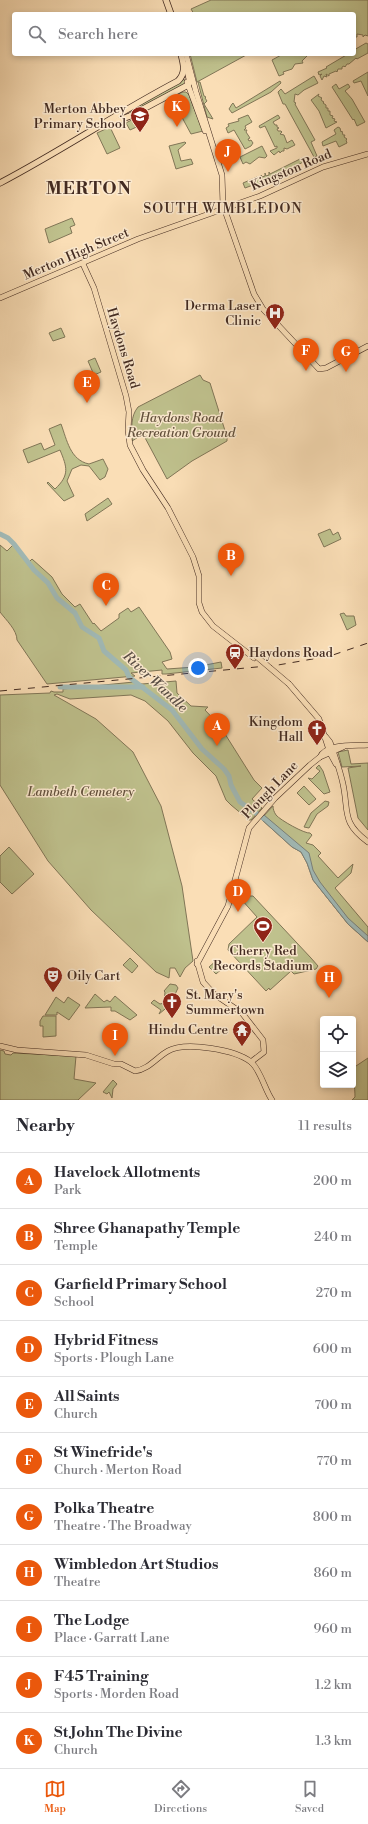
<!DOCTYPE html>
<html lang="en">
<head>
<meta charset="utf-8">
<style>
  :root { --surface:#fff; --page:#f2f2f3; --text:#2b2b33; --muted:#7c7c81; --line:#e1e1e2; --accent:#ea580c }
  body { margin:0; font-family:"Libre Bodoni",serif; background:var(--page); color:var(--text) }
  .controls { position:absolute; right:12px; bottom:12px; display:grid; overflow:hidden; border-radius:4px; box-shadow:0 2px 6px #0003 }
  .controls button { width:36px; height:36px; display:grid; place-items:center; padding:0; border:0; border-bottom:1px solid var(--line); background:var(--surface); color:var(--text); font:20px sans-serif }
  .you { position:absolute; left:198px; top:668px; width:14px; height:14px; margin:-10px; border:3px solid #fff; border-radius:50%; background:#1a73e8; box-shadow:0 0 0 6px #1a73e833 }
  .badge { display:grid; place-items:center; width:26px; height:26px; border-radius:50%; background:var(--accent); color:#fff; font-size:13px; font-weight:700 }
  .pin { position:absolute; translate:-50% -33px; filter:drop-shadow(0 1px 2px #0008) }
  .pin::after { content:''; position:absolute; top:21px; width:14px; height:12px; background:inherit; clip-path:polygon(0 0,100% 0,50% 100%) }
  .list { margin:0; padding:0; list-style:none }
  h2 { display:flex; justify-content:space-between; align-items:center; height:52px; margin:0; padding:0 16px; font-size:17px }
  h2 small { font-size:13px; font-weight:400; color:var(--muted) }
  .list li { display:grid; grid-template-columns:26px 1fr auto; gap:12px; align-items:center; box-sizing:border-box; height:56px; padding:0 16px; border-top:1px solid var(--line) }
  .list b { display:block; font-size:15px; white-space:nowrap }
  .list p { margin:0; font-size:13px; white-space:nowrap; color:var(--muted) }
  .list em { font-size:13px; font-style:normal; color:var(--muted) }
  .icon { flex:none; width:22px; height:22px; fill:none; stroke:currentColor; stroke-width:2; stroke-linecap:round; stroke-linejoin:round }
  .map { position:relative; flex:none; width:368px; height:1100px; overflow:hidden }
  .search { position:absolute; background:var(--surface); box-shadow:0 2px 6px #0003; left:12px; right:12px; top:12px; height:44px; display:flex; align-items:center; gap:10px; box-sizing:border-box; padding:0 14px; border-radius:4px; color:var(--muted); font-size:15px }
  .sheet { height:668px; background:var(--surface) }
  nav { display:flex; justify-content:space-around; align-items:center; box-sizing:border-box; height:56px; border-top:1px solid var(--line); background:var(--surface); font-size:11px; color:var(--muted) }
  nav a { display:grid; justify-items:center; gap:2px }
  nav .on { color:var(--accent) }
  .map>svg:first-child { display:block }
</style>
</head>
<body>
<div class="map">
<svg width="368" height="1100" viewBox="0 0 368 1100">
  <rect width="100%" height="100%" fill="#fadeb6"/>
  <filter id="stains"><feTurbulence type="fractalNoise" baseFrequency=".005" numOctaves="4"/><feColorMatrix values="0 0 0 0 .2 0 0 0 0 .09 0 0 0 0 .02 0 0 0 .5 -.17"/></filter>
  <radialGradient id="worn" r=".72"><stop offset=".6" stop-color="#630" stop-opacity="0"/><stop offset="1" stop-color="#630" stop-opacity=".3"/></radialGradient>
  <!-- green -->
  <g fill="#bfc18d" stroke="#817657">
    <polygon points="211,0 368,0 368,36 365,35 363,37 363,35 357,34 357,37 354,37 354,14 194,14 191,9"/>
    <polygon points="366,43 368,44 368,53 357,59 356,58 349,64 347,64 345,67 344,66 342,67 342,69 338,69 337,72 336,71 329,74 329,76 326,74 327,77 324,76 322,80 320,76 322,74 319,75 318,72 327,68 326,67 348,54 354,54 354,50"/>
    <polygon points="190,54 248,54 197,82"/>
    <polygon points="283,54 307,54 307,56 302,61 303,63 295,64 292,69 283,72 284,74 279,76 272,60"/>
    <polygon points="368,72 368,96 361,81 354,83 353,81"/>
    <polygon points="314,76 318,83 304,90 298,95 295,94 294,102 296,103 295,104 296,106 315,140 311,142 317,156 314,157 285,104 283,104 278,92 281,89 285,94"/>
    <polygon points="184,79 186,85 131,113 129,109"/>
    <polygon points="280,81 281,83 271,92 232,113 229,109 232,104 233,103 236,108"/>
    <polygon points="198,82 200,82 204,96 206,97 205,98 207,101 204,104 213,119 207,117"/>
    <polygon points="336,84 339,89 348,84 350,87 345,91 352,99 365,122 357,126 354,119 353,120 332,87"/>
    <polygon points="183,92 186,92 189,95 203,131 191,134 171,97"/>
    <polygon points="319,94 318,96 322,98 321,99 322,101 324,102 323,103 326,105 326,108 328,108 328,111 330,111 330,115 333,116 332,118 335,119 334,121 337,122 326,128 319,111 311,100"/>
    <polygon points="248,115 252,122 245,126 246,128 244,130 247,130 246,132 250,138 248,139 249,141 251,140 253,143 251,146 245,149 234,130 228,133 226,128 229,126 228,124 239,121 238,119"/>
    <polygon points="278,115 280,118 273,122 275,125 277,125 277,127 279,128 277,129 278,131 281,131 282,132 280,134 284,135 287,143 292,140 295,145 287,149 284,148 284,151 282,151 280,153 279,151 274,155 270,151 277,148 277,146 275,147 265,126 260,128 259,126"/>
    <polygon points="139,116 143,124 130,130 126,123"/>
    <polygon points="110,127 120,148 107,154 97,133"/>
    <polygon points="338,127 340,128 341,132 342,131 343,135 345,135 344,137 347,139 346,140 347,143 339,147 336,141 323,146 322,142 336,134 334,130"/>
    <polygon points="185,142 186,143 178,150 181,161 191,159 193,164 176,169 169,146"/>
    <polygon points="262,146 267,156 265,158 259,157 250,164 246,162 243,164 240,157"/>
    <polygon points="302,158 303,162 276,178 256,186 253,185 245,188 243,183 257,177 258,179 261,178 261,175 262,177 265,176 265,173 266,176 269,175 269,172 270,174"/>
    <polygon points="72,218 75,225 70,227 72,233 49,243 45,229"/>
    <polygon points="61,328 65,337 53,341 49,333"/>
    <polygon points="95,358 101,372 94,375 88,361"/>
    <path d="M200,375L203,380L210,383L227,437V441L192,461L167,479L143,434L132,441C132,428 130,417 138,407Z"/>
    <path d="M61,424C67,440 70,460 89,464L103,459L108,469L105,477L100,480L89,466L81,465L72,469L67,481L74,496L64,501L47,483L48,482L55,489C70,475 67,467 60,450L28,463L23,450L41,443L44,450L55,445L49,429Z"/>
    <polygon points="108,498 112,504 87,521 85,514"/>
    <polygon points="330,529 333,535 338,532 341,539 324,547 318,534"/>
    <path d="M14,544L28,563L32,559L52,577L62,594L75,607L80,604L93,624L94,623L101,631L119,618V614L128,608L131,612L139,607L170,652L172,659L162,662L167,669L195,667L221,662L222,668L166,674H162V670L131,673L135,676L47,684L17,640C17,630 6,620 0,612V545L7,551Z"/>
    <polygon points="344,613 346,616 354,616 356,625 347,630 340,614"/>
    <polygon points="176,681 177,693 191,706 208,707 205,710 220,726 254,780 262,788 252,799 262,808 251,820 249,820 231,805 226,800 216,776 193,753 168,721 145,701 131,695 70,699 57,694 54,695 96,719 133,752 161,806 182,886 193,961 185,968 180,977 175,968 170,968 169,978 156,972 91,910 48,861 0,785 0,695 50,693 51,691 54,692 63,692 63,689 134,682 142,684"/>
    <polygon points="348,750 351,764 368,763 368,830 358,818 348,768 361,766 342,767 338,752"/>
    <polygon points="319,765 323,771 330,792 324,794 308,778 312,779 320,771 316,768"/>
    <polygon points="304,786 316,799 309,805 297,793"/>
    <polygon points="325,801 329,802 328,806 317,814 309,828 304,827 311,813"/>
    <path d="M273,806C273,809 274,812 276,815C280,820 305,834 310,833L312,835L306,843L313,845L321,853L318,856L338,878L353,864L351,873L335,888L368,927V942L348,924L313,880L307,863L301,852L292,847L261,819Z"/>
    <polygon points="9,847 34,874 12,894 0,882 0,856"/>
    <polygon points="250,896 253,896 311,958 318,966 316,969 294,974 291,971 270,990 269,988 266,991 228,950 229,944 257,917 241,899"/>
    <polygon points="130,958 138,966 132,973 123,965"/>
    <polygon points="217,960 224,967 216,974 209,967"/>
    <polygon points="170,984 176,985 178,988 170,1005 159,1014 161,1010 151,1003 154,1000 160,1004 164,1003 165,992 164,991"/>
    <polygon points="95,994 104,1002 107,1000 110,1002 115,996 137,1015 130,1020 115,1011 111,1011 111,1007 85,1008"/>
    <polygon points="56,997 64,1003 68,997 80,1005 69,1020 57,1012 57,1015 45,1015"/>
    <polygon points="43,1016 56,1016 56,1036 43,1037 43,1026 40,1026 40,1021"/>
    <polygon points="0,1050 4,1051 5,1054 11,1055 13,1053 76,1056 74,1079 96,1083 78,1100 0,1100"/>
    <path d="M368,1058V1100H352L355,1097C355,1086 353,1080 353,1068Z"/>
    <polygon points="113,1080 117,1084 113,1089 112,1098 109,1092 107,1094 103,1092"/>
  </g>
  <!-- water -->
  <polygon fill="#a1bab7" stroke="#7b817b" points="264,815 309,853 313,870 320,882 348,918 368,936 368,942 348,924 313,880 307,863 301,852 292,847 261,819"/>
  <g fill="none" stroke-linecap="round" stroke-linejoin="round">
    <!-- river -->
    <g stroke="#a1bab7" stroke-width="5">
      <polyline points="0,534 8,538 14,544 34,570 48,583 57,598 75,613 82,627 99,638 104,651 126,670 129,677 172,710 202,749 224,769 229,776 231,785 240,802 263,818"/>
      <polyline points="60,687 143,687"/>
    </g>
    <defs>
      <g id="major">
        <polyline points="186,54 196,92 222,175 223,205 254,294 263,309 319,369 326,368 368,346"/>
        <polyline points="187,82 205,131"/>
        <polyline points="83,264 94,288 126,396 129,412 128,430 130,445 143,470 168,508 193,557 199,576 199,603 202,612 213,626 254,658"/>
        <polyline points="0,298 138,239 260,196 323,167 368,154"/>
        <polyline points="289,684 319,719 330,753 336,764"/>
        <path d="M326,737L330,742C335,756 340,770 343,784C349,812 341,822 368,842"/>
        <path d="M320,757C327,743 354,746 368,745"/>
        <polyline points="197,961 203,982 214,994 242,1013 263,1040 264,1052 251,1062"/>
        <polyline points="197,964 228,906 249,828 275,798 310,765 320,757 343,747"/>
        <path d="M0,1046L17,1050L86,1055L114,1064H121L135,1071C148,1070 157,1057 168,1051C186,1041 236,1050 251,1062C260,1069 265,1090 272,1100"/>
      </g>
      <g id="highway">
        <polyline points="166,0 171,14"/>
        <polyline points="106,125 130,116 188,85 190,82 186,65"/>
        <path d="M0,183C61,151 117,113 178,81C186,73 184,65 181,54"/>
      </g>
    </defs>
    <!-- major casing -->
    <use href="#major" stroke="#432b21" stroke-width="6"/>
    <!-- highway casing -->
    <use href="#highway" stroke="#432b21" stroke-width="7"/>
    <!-- major -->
    <use href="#major" stroke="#fadeb6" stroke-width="5"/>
    <!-- highway -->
    <use href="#highway" stroke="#fadeb6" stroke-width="5.5"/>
    <!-- rail -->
    <polyline stroke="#432b21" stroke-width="1" stroke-dasharray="7 7" stroke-linecap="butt" points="0,691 278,665 330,656 368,643"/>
    <defs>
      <polyline id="major-bridge" points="256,656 289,684"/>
    </defs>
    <!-- major-bridge casing -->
    <use href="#major-bridge" stroke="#432b21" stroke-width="6" stroke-linecap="butt"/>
    <!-- major-bridge -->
    <use href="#major-bridge" stroke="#fadeb6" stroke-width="5"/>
  </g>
  <!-- icons -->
  <defs>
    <symbol id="school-pin" viewBox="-11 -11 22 30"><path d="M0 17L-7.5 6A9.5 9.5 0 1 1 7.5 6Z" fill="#8f2418" stroke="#fcead0"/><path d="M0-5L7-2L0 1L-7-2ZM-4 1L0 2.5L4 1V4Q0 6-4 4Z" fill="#fff"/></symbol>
    <symbol id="hospital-pin" viewBox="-11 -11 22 30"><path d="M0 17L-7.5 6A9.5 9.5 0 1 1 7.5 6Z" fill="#8f2418" stroke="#fcead0"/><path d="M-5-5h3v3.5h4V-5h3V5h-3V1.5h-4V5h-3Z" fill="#fff"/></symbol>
    <symbol id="station-pin" viewBox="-11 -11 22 30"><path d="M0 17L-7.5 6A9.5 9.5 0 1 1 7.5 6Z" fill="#8f2418" stroke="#fcead0"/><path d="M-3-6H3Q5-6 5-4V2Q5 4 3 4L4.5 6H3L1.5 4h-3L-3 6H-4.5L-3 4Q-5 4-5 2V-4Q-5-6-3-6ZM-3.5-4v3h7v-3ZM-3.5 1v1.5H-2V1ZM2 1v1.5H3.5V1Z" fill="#fff"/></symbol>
    <symbol id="church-pin" viewBox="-11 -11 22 30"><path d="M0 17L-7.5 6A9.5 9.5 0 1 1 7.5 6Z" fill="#8f2418" stroke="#fcead0"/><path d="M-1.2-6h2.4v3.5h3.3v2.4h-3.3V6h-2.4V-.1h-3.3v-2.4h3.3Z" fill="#fff"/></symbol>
    <symbol id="stadium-pin" viewBox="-11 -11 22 30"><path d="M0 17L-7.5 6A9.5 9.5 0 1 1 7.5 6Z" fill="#8f2418" stroke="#fcead0"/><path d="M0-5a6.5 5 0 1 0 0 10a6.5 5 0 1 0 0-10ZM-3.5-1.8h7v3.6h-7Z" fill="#fff"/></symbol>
    <symbol id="theatre-pin" viewBox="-11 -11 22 30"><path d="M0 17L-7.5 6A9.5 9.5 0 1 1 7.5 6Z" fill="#8f2418" stroke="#fcead0"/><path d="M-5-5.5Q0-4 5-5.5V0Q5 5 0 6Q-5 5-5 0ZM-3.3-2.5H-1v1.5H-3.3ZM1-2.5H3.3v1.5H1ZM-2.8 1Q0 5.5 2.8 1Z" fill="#fff"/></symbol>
    <symbol id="temple-pin" viewBox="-11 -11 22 30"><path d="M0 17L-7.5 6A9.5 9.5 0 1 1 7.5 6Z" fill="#8f2418" stroke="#fcead0"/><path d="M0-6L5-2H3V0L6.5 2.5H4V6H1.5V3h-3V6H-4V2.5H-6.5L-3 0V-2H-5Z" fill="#fff"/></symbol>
  </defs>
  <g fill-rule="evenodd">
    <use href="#school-pin" x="129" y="105" width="22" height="30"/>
    <use href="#hospital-pin" x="264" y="302" width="22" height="30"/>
    <use href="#station-pin" x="224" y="642" width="22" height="30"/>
    <use href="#church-pin" x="306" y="718" width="22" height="30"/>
    <use href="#stadium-pin" x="252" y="915" width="22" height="30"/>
    <use href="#theatre-pin" x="42" y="965" width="22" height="30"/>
    <use href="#church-pin" x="161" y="991" width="22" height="30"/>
    <use href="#temple-pin" x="231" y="1019" width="22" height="30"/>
  </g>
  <g text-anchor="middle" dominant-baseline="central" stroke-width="3" stroke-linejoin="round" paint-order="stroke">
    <!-- poi labels -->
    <g font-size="13" fill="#432b21" stroke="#fcead0" text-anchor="end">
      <text x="126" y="109">Merton Abbey<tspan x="126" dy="15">Primary School</tspan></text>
      <text x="261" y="306">Derma Laser<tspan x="261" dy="15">Clinic</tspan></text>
      <text x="249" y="653" text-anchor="start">Haydons Road</text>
      <text x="303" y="722">Kingdom<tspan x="303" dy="15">Hall</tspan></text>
      <text x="263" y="951" text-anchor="middle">Cherry Red<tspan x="263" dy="15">Records Stadium</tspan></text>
      <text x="67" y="976" text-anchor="start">Oily Cart</text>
      <text x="186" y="995" text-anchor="start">St. Mary's<tspan x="186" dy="15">Summertown</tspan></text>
      <text x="228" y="1030">Hindu Centre</text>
    </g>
    <!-- street labels -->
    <g font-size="13" fill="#432b21" stroke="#fcead0">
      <text transform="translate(291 170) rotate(-23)">Kingston Road</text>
      <text transform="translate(76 254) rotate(-23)">Merton High Street</text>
      <text transform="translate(123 348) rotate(73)">Haydons Road</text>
      <text transform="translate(270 790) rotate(-46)">Plough Lane</text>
    </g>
    <!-- park labels -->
    <g font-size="13" font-style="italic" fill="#62503c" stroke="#fcead0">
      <text x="181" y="418">Haydons Road<tspan x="181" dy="15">Recreation Ground</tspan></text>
      <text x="81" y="792">Lambeth Cemetery</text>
    </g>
    <!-- neighbourhood labels -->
    <g font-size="14" letter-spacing="1" fill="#432b21" stroke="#fcead0">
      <text x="223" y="209">SOUTH WIMBLEDON</text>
    </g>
    <!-- water labels -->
    <g font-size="14" font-style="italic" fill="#5a4f46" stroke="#fcead0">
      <text transform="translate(155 682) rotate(43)">River Wandle</text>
    </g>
    <!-- district labels -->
    <g font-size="17" font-weight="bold" letter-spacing="1" fill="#432b21" stroke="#fcead0">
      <text x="89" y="189">MERTON</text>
    </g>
  </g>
  <rect width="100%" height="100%" filter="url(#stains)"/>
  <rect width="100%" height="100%" fill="url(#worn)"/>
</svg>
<div class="controls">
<button><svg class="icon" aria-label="locate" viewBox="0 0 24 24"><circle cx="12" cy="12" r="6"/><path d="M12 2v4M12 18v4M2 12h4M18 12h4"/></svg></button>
<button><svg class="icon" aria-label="layers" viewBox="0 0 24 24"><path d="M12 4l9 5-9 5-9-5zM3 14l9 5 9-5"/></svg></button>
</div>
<div class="you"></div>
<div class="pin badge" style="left:217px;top:746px">A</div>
<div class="pin badge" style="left:231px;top:576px">B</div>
<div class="pin badge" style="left:106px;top:606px">C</div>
<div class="pin badge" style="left:238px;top:912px">D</div>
<div class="pin badge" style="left:87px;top:403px">E</div>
<div class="pin badge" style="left:306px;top:371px">F</div>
<div class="pin badge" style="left:346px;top:372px">G</div>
<div class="pin badge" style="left:329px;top:998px">H</div>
<div class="pin badge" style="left:115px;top:1056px">I</div>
<div class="pin badge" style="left:228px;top:172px">J</div>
<div class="pin badge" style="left:177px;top:127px">K</div>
<div class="search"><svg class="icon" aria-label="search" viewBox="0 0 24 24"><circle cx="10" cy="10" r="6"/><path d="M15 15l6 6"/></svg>Search here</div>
</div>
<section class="sheet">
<h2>Nearby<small>11 results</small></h2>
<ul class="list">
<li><span class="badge">A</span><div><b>Havelock Allotments</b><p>Park</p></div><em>200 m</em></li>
<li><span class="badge">B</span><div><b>Shree Ghanapathy Temple</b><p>Temple</p></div><em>240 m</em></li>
<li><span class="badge">C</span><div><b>Garfield Primary School</b><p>School</p></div><em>270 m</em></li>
<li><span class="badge">D</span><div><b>Hybrid Fitness</b><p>Sports · Plough Lane</p></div><em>600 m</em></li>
<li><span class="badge">E</span><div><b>All Saints</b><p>Church</p></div><em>700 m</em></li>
<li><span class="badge">F</span><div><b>St Winefride's</b><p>Church · Merton Road</p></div><em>770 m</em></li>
<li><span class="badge">G</span><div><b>Polka Theatre</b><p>Theatre · The Broadway</p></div><em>800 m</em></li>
<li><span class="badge">H</span><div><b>Wimbledon Art Studios</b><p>Theatre</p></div><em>860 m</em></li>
<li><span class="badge">I</span><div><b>The Lodge</b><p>Place · Garratt Lane</p></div><em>960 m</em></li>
<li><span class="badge">J</span><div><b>F45 Training</b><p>Sports · Morden Road</p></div><em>1.2 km</em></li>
<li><span class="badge">K</span><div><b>St John The Divine</b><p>Church</p></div><em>1.3 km</em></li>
</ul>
</section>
<nav>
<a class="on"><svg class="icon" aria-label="map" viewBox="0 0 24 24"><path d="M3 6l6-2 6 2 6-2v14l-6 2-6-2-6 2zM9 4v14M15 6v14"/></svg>Map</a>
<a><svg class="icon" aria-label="directions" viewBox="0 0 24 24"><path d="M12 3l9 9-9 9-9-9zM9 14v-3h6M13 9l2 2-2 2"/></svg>Directions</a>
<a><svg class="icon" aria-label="saved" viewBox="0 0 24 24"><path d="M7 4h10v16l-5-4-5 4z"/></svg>Saved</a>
</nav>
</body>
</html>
